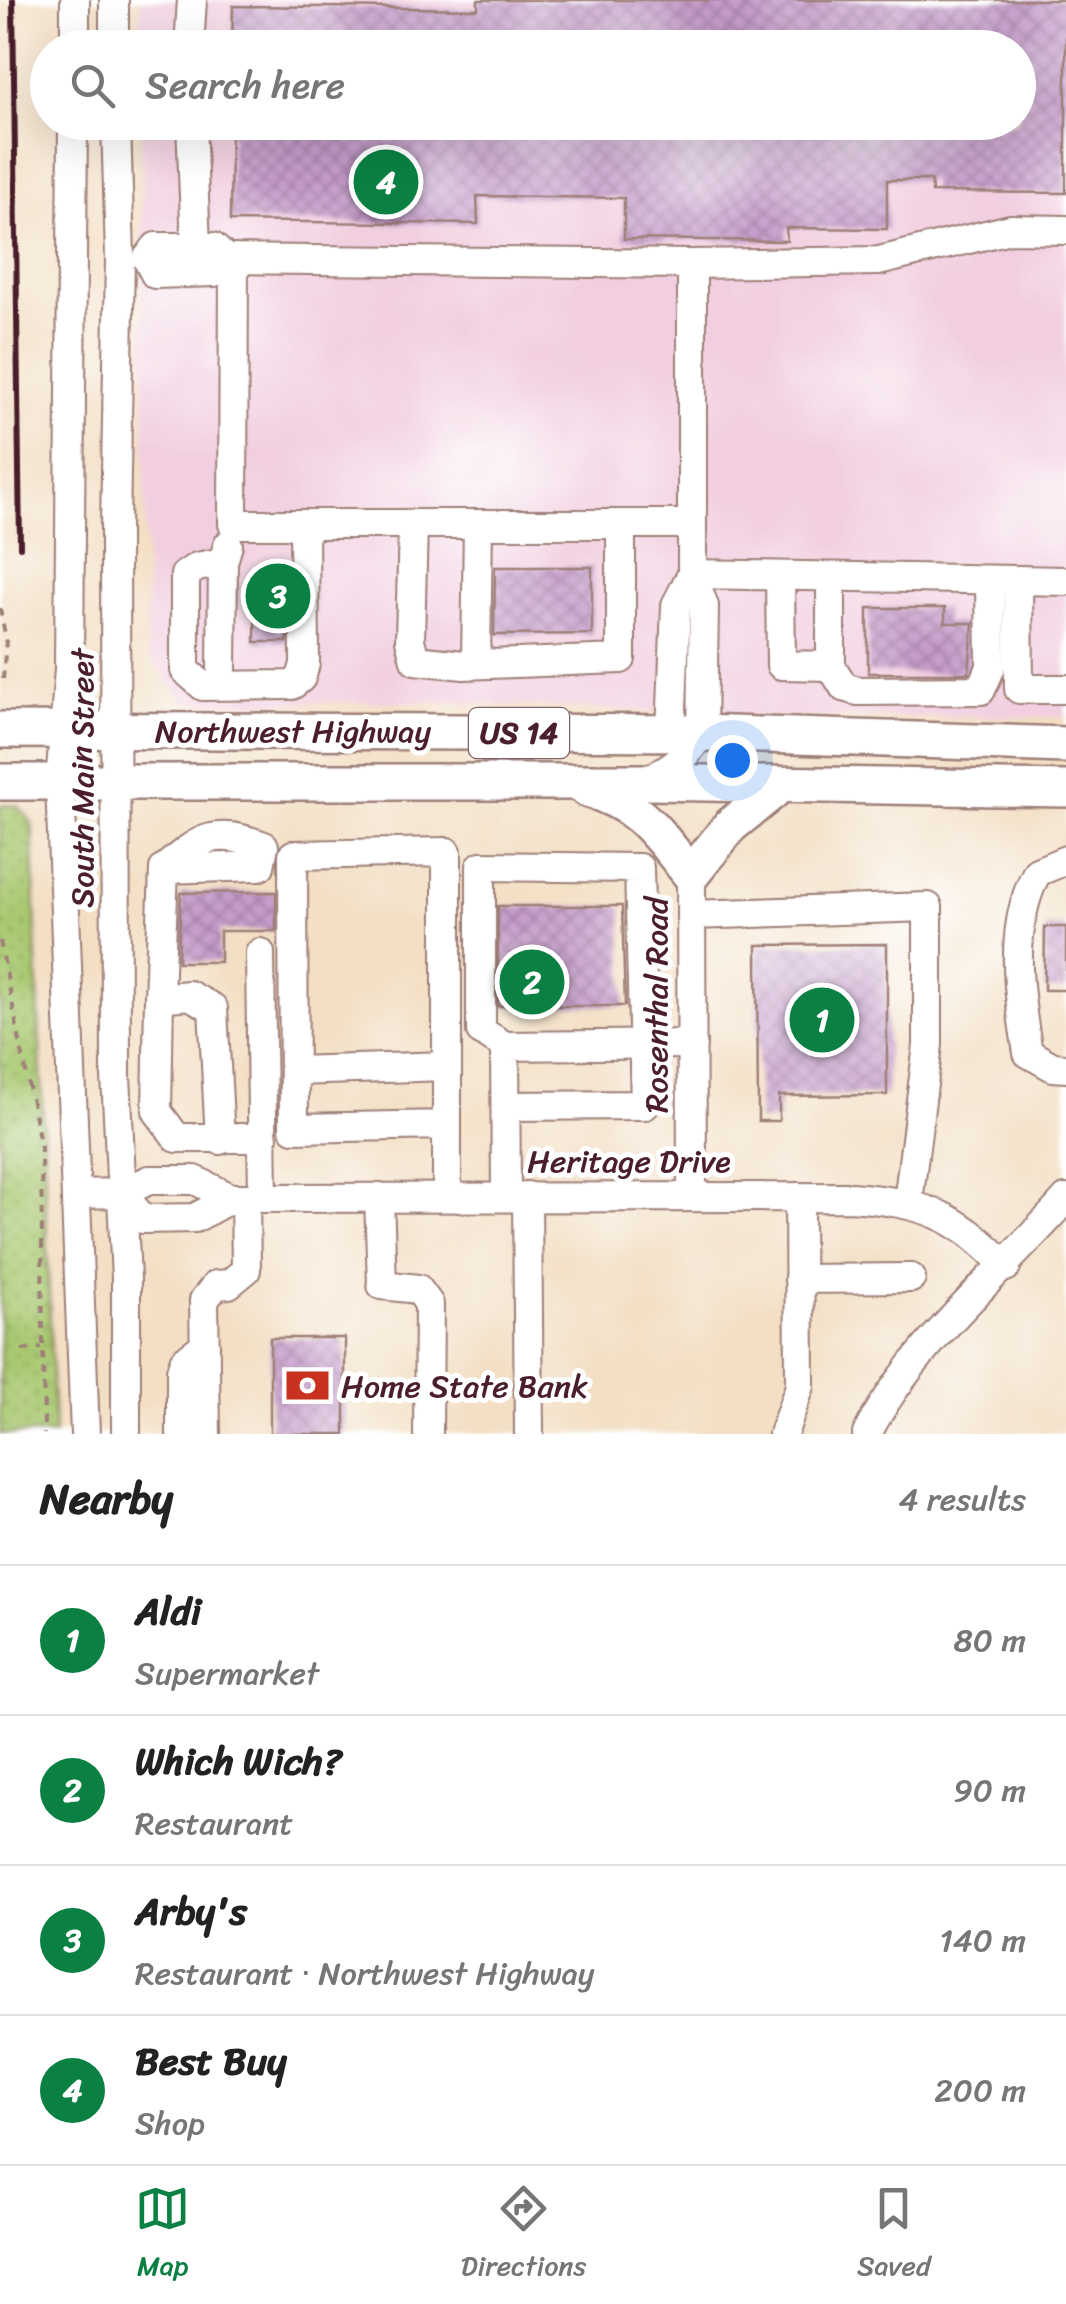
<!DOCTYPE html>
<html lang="en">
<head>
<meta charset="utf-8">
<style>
  :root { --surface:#fff; --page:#f6f6f6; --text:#222; --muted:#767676; --line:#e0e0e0; --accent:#0b8043 }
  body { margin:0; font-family:Sriracha,sans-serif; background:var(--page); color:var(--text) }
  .you { position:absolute; left:732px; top:760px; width:35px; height:35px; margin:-25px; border:8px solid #fff; border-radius:50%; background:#1a73e8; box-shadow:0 0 0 15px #1a73e833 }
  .badge { display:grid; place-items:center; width:65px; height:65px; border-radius:50%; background:var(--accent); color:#fff; font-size:32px; font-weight:700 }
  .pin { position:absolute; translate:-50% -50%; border:5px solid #fff; box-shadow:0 2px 10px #0006 }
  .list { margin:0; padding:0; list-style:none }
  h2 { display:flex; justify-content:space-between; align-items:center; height:130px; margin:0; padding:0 40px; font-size:42px }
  h2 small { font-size:32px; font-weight:400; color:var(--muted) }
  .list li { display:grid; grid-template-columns:65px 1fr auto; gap:30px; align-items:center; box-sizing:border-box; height:150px; padding:0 40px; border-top:2px solid var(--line) }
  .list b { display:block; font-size:38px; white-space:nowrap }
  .list p { margin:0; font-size:32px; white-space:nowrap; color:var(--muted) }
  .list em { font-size:32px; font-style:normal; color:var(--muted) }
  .icon { flex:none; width:55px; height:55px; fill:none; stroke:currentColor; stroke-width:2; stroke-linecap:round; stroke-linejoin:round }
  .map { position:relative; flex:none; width:1066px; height:1434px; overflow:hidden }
  .search { position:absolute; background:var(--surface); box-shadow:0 10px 40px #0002; left:30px; right:30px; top:30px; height:110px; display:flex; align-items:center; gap:25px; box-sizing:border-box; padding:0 35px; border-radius:55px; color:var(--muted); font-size:38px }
  .sheet { height:730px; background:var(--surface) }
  nav { display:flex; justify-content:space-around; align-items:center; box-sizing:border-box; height:140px; border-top:2px solid var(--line); background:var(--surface); font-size:28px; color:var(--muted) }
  nav a { display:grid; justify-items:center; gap:5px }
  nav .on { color:var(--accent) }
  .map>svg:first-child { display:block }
</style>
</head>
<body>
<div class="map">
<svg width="1066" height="1434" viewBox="0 0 1066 1434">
  <defs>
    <pattern id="grass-dots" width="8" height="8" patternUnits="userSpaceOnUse" patternTransform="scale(2.5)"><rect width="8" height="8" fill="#a9c971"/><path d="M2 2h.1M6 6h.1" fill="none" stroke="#93ac62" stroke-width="1.8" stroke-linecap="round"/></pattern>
    <pattern id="building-cross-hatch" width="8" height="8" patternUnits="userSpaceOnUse" patternTransform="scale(2.5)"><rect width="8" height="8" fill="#c69dcb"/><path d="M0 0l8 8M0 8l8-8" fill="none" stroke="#a37fa5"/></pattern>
  </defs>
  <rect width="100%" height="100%" fill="#fff"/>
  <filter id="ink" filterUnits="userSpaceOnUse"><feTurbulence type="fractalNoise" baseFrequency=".01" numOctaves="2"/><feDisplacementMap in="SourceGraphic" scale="20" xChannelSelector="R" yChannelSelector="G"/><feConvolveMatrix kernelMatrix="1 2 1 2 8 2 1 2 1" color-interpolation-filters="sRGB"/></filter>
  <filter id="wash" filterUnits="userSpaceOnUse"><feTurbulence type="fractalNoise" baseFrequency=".0048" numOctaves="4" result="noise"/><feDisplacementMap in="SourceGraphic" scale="40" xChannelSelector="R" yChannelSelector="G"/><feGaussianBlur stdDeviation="2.25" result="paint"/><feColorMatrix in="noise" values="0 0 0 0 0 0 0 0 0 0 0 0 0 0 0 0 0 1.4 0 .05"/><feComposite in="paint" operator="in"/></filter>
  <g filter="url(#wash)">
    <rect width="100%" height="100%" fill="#f3dfc4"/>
    <!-- built -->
    <polygon fill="#f2cfe0" points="140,0 1066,0 1066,717 782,717 434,702 185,703 147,655 141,123 1018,122 1018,48 140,47"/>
    <!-- grass -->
    <polygon fill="url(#grass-dots)" stroke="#7a744e" stroke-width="2.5" points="0,805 18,806 32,823 54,1434 0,1434"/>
    <g id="blocks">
      <!-- building -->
      <g fill="url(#building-cross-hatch)">
        <polygon points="478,0 1066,0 1066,193 932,192 931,180 887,180 887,229 786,228 787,241 624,239 624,198 477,196 478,224 230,221 231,122 1018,122 1018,48 232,48 233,6 478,9"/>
        <polygon points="495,567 592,567 592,634 494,635"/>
        <polygon points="256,580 287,580 287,642 255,642"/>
        <polygon points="868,608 945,608 945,623 973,623 969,673 868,673"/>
        <polygon points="276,892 276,931 220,931 220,962 178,962 181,893"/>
        <polygon points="498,906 622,906 625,1006 498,1006"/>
        <polygon points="1045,927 1066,927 1066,990 1044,990"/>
        <polygon points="887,944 887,1095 779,1096 779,1121 758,1121 757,945"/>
        <rect x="270" y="1338" width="75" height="96"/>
      </g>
    </g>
  </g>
  <g filter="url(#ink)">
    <use href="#blocks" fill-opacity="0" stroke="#9e7f78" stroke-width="2.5"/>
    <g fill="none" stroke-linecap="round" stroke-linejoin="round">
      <defs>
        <g id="minor">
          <polyline points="114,0 114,48"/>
          <polyline points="75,48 75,0"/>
          <polyline points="189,48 192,0"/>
          <polyline points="73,122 69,669 60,783 85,1434"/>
          <polyline points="116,122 120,258 115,527 116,1076 126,1279 126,1434"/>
          <polyline points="191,122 196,247"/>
          <polyline points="147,259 156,247 213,247 226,259 692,264 879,261 1010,229 1066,230"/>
          <polyline points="147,259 155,274 214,272 226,259"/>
          <polyline points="234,259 233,524 692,524"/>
          <polyline points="413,524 410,640 415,660 464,665 621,659 621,525"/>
          <polyline points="223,562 197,567 185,575 185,670 203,686 292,685 301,678 305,664 304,524"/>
          <polyline points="692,574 1066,581"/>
          <polyline points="780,576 781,665 831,666 831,577"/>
          <polyline points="1018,580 1019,689 1066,689"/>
          <polyline points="476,662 478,524"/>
          <polyline points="831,666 844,687 858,691 981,690 991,667 990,580"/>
          <polyline points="222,669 223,562 228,545"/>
          <polyline points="671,733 676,605 692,574"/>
          <polyline points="648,782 684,757 702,733 704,606 692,574 692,264"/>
          <path d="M1066,860L1037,872C1008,928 1018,993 1028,1053L1053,1067L1066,1068"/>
          <polyline points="691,875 692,1195"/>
          <polyline points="691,915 928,907 928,1045 908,1202"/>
          <polyline points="260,953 263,1198"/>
          <path d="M159,998L164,869L260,866L264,846C215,828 202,836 164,869"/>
          <polyline points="505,1046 481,1031 481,866 639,868 645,1105 506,1106"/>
          <polyline points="294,1071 447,1066"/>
          <path d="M447,1125L294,1128L293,855L447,852C447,967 447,1082 447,1197"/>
          <polyline points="220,1140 213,1008 189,995 159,998 157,1111 177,1138 263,1138"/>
          <path d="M122,1193L143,1219L195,1218L231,1198L851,1197C922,1203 957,1213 1006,1267"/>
          <polyline points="77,1194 122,1193 149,1180 195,1180 231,1198"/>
          <polyline points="506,1196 505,1046 692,1044"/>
          <polyline points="527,1196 529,1434"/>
          <polyline points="379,1197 382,1285 418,1289 429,1304 428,1434"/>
          <polyline points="799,1279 911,1278"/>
          <polyline points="181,1434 181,1371 184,1361 205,1345"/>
          <polyline points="206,1434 204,1300 216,1285 229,1284 246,1270 245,1198"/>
          <polyline points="783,1434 800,1386 799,1197"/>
          <path d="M867,1434C910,1348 1002,1272 1066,1199"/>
        </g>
        <g id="major">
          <polyline points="0,730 702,733 1066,745"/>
          <polyline points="0,782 648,782 1066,789"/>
          <path d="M587,789C641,805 657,833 691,875L730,826L778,787"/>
        </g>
      </defs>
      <!-- minor casing -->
      <use href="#minor" stroke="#9e7f78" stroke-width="32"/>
      <!-- major casing -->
      <use href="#major" stroke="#9e7f78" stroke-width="40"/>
      <!-- path -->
      <g stroke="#9e7f78" stroke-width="4" stroke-dasharray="8 8" stroke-linecap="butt">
        <polyline points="0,608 6,640 3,679"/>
        <polyline points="0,941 41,1148 44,1434"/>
        <polyline points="22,1350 42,1348"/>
      </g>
      <!-- minor -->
      <use href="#minor" stroke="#fff" stroke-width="28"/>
      <!-- major -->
      <use href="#major" stroke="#fff" stroke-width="35"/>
      <!-- rail -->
      <polyline stroke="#4a1f2b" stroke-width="6" points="13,0 20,547"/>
    </g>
  </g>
  <!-- icons -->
  <defs>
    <symbol id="bank-bare" viewBox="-9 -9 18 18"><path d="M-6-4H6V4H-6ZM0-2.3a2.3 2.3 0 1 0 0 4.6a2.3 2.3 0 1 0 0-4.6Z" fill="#c8321e" stroke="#fff" stroke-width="2.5" paint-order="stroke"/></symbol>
  </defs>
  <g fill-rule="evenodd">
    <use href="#bank-bare" x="276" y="1354" width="63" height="63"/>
  </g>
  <g text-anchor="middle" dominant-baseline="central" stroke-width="10" stroke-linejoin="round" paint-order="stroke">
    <!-- shield labels -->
    <rect fill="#fff" stroke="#80626b" stroke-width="2.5" x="469" y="708" width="100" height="50" rx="8"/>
    <g font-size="30" font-weight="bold" fill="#4a1f2b">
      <text x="519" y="733">US 14</text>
    </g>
    <!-- street labels -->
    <g font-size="32" fill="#4a1f2b" stroke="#fff">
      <text x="293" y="731">Northwest Highway</text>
      <text transform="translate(82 778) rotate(-90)">South Main Street</text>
      <text transform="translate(656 1005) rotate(-90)">Rosenthal Road</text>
      <text x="629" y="1161">Heritage Drive</text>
    </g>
    <!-- poi labels -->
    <g font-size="32" fill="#4a1f2b" stroke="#fff" text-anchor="start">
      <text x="341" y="1386">Home State Bank</text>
    </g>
  </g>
</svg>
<div class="you"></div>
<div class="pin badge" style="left:822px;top:1020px">1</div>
<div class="pin badge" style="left:532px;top:982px">2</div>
<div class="pin badge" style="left:278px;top:596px">3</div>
<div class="pin badge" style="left:386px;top:182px">4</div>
<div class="search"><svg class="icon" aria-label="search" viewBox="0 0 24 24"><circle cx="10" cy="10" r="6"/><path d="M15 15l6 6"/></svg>Search here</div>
</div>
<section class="sheet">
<h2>Nearby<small>4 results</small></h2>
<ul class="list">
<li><span class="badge">1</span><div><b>Aldi</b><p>Supermarket</p></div><em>80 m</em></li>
<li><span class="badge">2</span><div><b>Which Wich?</b><p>Restaurant</p></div><em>90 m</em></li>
<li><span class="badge">3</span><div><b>Arby's</b><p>Restaurant · Northwest Highway</p></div><em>140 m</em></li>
<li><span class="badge">4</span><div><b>Best Buy</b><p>Shop</p></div><em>200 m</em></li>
</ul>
</section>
<nav>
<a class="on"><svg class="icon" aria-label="map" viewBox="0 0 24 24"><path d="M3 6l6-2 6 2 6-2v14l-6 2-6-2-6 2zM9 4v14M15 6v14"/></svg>Map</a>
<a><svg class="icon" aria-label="directions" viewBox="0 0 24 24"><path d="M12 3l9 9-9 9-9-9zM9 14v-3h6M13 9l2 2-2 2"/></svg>Directions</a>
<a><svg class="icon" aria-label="saved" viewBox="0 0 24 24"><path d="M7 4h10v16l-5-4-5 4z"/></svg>Saved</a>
</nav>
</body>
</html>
